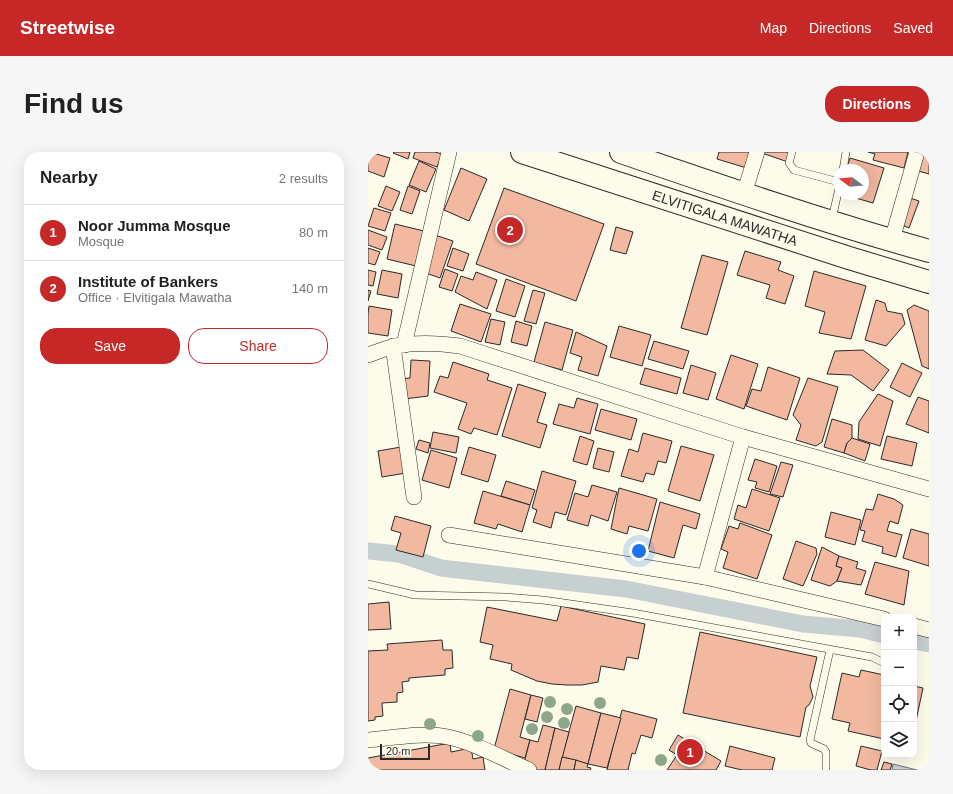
<!DOCTYPE html>
<html lang="en">
<head>
<meta charset="utf-8">
<style>
  :root { --surface:#fff; --page:#f6f6f6; --text:#202124; --muted:#757577; --line:#e0e0e0; --accent:#c62828 }
  body { margin:0; font-family:Arial,sans-serif; background:var(--page); color:var(--text) }
  .controls { position:absolute; right:12px; bottom:12px; display:grid; overflow:hidden; border-radius:8px; box-shadow:0 4px 16px #0002 }
  .controls button { width:36px; height:36px; display:grid; place-items:center; padding:0; border:0; border-bottom:1px solid var(--line); background:var(--surface); color:var(--text); font:20px sans-serif }
  .compass { position:absolute; left:465px; top:12px; width:36px; height:36px; border-radius:50%; background:var(--surface); box-shadow:0 4px 16px #0002; rotate:286deg }
  .scale { position:absolute; left:12px; bottom:10px; width:50px; box-sizing:border-box; padding-left:4px; border:2px solid #2b2b2b; border-top:0; font-size:11px; line-height:14px; white-space:nowrap; color:#2b2b2b; -webkit-text-stroke:3px #fdfbea; paint-order:stroke }
  .you { position:absolute; left:271px; top:399px; width:14px; height:14px; margin:-10px; border:3px solid #fff; border-radius:50%; background:#1a73e8; box-shadow:0 0 0 6px #1a73e833 }
  .badge { display:grid; place-items:center; width:26px; height:26px; border-radius:50%; background:var(--accent); color:#fff; font-size:13px; font-weight:700 }
  .pin { position:absolute; translate:-50% -50%; border:2px solid #fff; box-shadow:0 1px 4px #0006 }
  .list { margin:0; padding:0; list-style:none }
  h2 { display:flex; justify-content:space-between; align-items:center; height:52px; margin:0; padding:0 16px; font-size:17px }
  h2 small { font-size:13px; font-weight:400; color:var(--muted) }
  .list li { display:grid; grid-template-columns:26px 1fr auto; gap:12px; align-items:center; box-sizing:border-box; height:56px; padding:0 16px; border-top:1px solid var(--line) }
  .list b { display:block; font-size:15px; white-space:nowrap }
  .list p { margin:0; font-size:13px; white-space:nowrap; color:var(--muted) }
  .list em { font-size:13px; font-style:normal; color:var(--muted) }
  .actions { display:flex; gap:8px; padding:12px 16px }
  .actions a { flex:1; padding:9px 0; border:1px solid var(--accent); border-radius:16px; text-align:center; font-size:14px; color:var(--accent) }
  .actions .main { background:var(--accent); color:#fff }
  .icon { flex:none; width:22px; height:22px; fill:none; stroke:currentColor; stroke-width:2; stroke-linecap:round; stroke-linejoin:round }
  .map { position:relative; flex:none; width:561px; height:618px; overflow:hidden; border-radius:16px }
  header { display:flex; align-items:center; gap:24px; box-sizing:border-box; height:56px; padding:0 20px; background:var(--accent); color:#fff }
  header strong { font-size:19px }
  nav { display:flex; gap:22px; margin-inline-start:auto; font-size:14px }
  .intro { display:flex; align-items:center; justify-content:space-between; box-sizing:border-box; height:96px; padding:0 24px }
  h1 { margin:0; font-size:28px }
  .button { padding:10px 18px; border-radius:16px; background:var(--accent); color:#fff; font-size:14px; font-weight:700 }
  main { display:flex; gap:24px; padding:0 24px }
  aside { flex:1; background:var(--surface); border-radius:16px; box-shadow:0 4px 16px #0002 }
  .map>svg:first-child { display:block }
</style>
</head>
<body>
<header>
<strong>Streetwise</strong>
<nav><a>Map</a><a>Directions</a><a>Saved</a></nav>
</header>
<div class="intro"><h1>Find us</h1><a class="button">Directions</a></div>
<main>
<aside>
<h2>Nearby<small>2 results</small></h2>
<ul class="list">
<li><span class="badge">1</span><div><b>Noor Jumma Mosque</b><p>Mosque</p></div><em>80 m</em></li>
<li><span class="badge">2</span><div><b>Institute of Bankers</b><p>Office · Elvitigala Mawatha</p></div><em>140 m</em></li>
</ul>
<div class="actions"><a class="main">Save</a><a>Share</a></div>
</aside>
<div class="map">
<svg width="561" height="618" viewBox="0 0 561 618">
  <rect width="100%" height="100%" fill="#fdfbea"/>
  <!-- water -->
  <polygon fill="#c7d0d0" stroke="#74746e" points="525,612 549,618 524,618"/>
  <g fill="none" stroke-linecap="round" stroke-linejoin="round">
    <!-- canal -->
    <g stroke="#c7d0d0" stroke-width="17">
      <polyline points="0,399 31,402 73,416 258,437 435,472 492,477 516,483"/>
      <polyline points="546,489 561,492"/>
    </g>
  </g>
  <!-- building -->
  <g fill="#f2b8a0" stroke="#2b2b2b">
    <polygon points="2,0 22,6 16,25 0,19 0,5"/>
    <polygon points="26,0 42,0 40,7 25,1"/>
    <polygon points="47,0 67,0 74,2 69,15 45,6"/>
    <polygon points="351,0 387,0 382,17 349,7"/>
    <polygon points="391,0 424,0 420,10"/>
    <polygon points="500,0 540,0 536,16 505,8 507,2"/>
    <polygon points="556,0 561,0 561,22 550,19"/>
    <polygon points="482,6 516,16 505,51 474,42 495,42 495,18 478,18"/>
    <polygon points="51,9 68,17 58,40 41,33"/>
    <polygon points="93,16 119,27 101,69 76,58"/>
    <polygon points="18,34 32,40 24,59 10,54"/>
    <polygon points="40,34 52,39 44,62 32,58"/>
    <polygon points="136,36 236,72 208,149 108,112"/>
    <polygon points="539,45 551,49 541,76 529,71"/>
    <polygon points="6,56 23,61 17,79 0,74"/>
    <polygon points="27,72 56,79 48,114 19,107"/>
    <polygon points="248,75 265,80 258,102 242,98"/>
    <polygon points="0,78 19,85 14,98 0,93"/>
    <polygon points="67,83 85,89 72,126 55,120"/>
    <polygon points="0,96 12,100 7,113 0,111"/>
    <polygon points="85,96 101,102 95,119 79,114"/>
    <polygon points="377,99 413,110 410,118 426,124 417,152 398,146 402,133 369,123"/>
    <polygon points="334,103 360,110 339,183 313,176"/>
    <polygon points="77,117 90,122 84,139 71,135"/>
    <polygon points="0,118 8,120 5,134 0,133"/>
    <polygon points="14,118 34,122 30,146 9,142"/>
    <polygon points="446,119 498,134 483,187 451,181 457,160 437,154"/>
    <polygon points="108,120 129,128 119,157 87,140 93,124 105,128"/>
    <polygon points="138,127 157,134 147,165 128,159"/>
    <polygon points="0,138 3,139 0,149"/>
    <polygon points="165,138 177,141 168,172 156,169"/>
    <polygon points="508,148 517,151 519,159 534,162 537,172 518,194 497,188"/>
    <polygon points="92,152 123,162 113,190 83,179"/>
    <polygon points="546,153 561,159 561,217 554,214 539,158"/>
    <polygon points="1,154 24,158 20,184 0,181 0,162"/>
    <polygon points="123,167 137,170 132,193 117,190"/>
    <polygon points="148,169 164,174 159,194 143,190"/>
    <polygon points="177,170 205,178 194,218 166,210"/>
    <polygon points="251,174 283,183 274,214 242,205"/>
    <polygon points="208,180 239,194 230,224 210,218 214,205 202,201"/>
    <polygon points="286,189 321,199 315,217 280,207"/>
    <polygon points="495,198 521,218 505,239 483,223 459,222 467,199"/>
    <polygon points="363,203 390,212 376,257 348,247"/>
    <polygon points="43,208 62,209 60,244 36,247 32,227 42,226"/>
    <polygon points="85,210 121,222 119,228 144,236 129,283 106,276 103,282 90,277 99,251 66,240 72,224 80,226"/>
    <polygon points="534,211 554,221 542,245 522,235"/>
    <polygon points="323,213 348,221 340,248 315,241"/>
    <polygon points="400,215 432,226 419,268 378,254 384,237 393,239"/>
    <polygon points="277,216 313,226 309,242 272,232"/>
    <polygon points="440,226 470,235 454,290 448,294 428,288 433,273 425,263"/>
    <polygon points="150,232 178,241 169,270 179,273 172,296 134,284"/>
    <polygon points="510,242 525,249 512,294 490,287 491,270"/>
    <polygon points="550,245 561,249 561,281 538,272"/>
    <polygon points="209,246 230,252 222,282 185,272 191,252 206,256"/>
    <polygon points="233,257 269,267 263,288 227,278"/>
    <polygon points="464,267 484,273 484,286 479,291 476,301 456,295"/>
    <polygon points="65,280 91,285 88,301 62,296"/>
    <polygon points="275,281 304,289 298,311 290,309 286,323 278,321 275,330 253,324 261,297 270,300"/>
    <polygon points="212,284 226,289 219,313 205,309"/>
    <polygon points="519,284 549,291 544,314 513,307"/>
    <polygon points="484,286 502,292 497,309 476,301 479,291"/>
    <polygon points="51,288 62,291 60,301 48,297"/>
    <polygon points="313,294 346,303 332,349 300,339"/>
    <polygon points="33,295 38,321 14,325 10,299"/>
    <polygon points="101,295 128,303 120,330 93,322"/>
    <polygon points="230,296 246,300 241,320 225,316"/>
    <polygon points="63,298 89,306 81,336 54,328"/>
    <polygon points="387,307 409,314 401,340 387,336 389,330 380,328"/>
    <polygon points="413,310 425,313 415,345 402,342"/>
    <polygon points="174,319 208,329 198,363 187,360 183,376 165,370 169,358 164,356"/>
    <polygon points="138,329 167,338 162,353 133,344"/>
    <polygon points="224,333 249,340 240,369 223,363 220,374 199,368 207,341 220,345"/>
    <polygon points="251,336 289,347 280,379 261,374 259,382 243,377"/>
    <polygon points="384,337 412,346 401,379 366,367 370,353 378,356"/>
    <polygon points="115,339 162,353 154,380 130,372 128,377 106,371"/>
    <polygon points="510,342 526,347 535,353 530,372 522,369 519,379 534,383 528,405 514,401 515,395 494,389 497,379 492,378 498,357 505,358"/>
    <polygon points="292,350 332,362 328,377 315,373 306,406 280,399"/>
    <polygon points="463,360 493,368 487,393 457,385"/>
    <polygon points="27,364 63,374 55,405 28,398 33,381 23,378"/>
    <polygon points="372,371 404,383 389,427 355,416 360,400 353,397 361,374 370,377"/>
    <polygon points="543,377 561,382 561,414 535,406"/>
    <polygon points="428,389 448,396 449,402 435,434 415,427"/>
    <polygon points="454,395 471,404 468,414 474,416 469,429 462,434 443,428"/>
    <polygon points="471,404 490,410 488,416 498,419 493,433 469,429 474,416 468,414"/>
    <polygon points="507,410 541,419 536,453 497,442"/>
    <polygon points="21,450 23,477 0,478 0,452"/>
    <polygon points="193,454 277,472 270,507 259,505 256,518 233,514 230,530 214,533 199,533 184,532 169,529 143,518 144,512 122,507 125,493 112,490 119,455 189,469"/>
    <polygon points="332,480 449,505 442,534 445,545 441,553 438,555 432,585 315,561"/>
    <polygon points="74,488 75,498 84,498 85,516 77,517 77,523 41,526 41,529 34,530 35,540 29,541 29,550 14,551 15,564 7,565 7,568 0,569 0,499 20,498 19,492"/>
    <polygon points="493,518 516,523 516,587 480,579 482,571 464,567 474,521 491,525"/>
    <polygon points="546,534 555,536 546,578"/>
    <polygon points="142,537 163,543 152,585 162,588 157,606 126,597"/>
    <polygon points="163,543 175,546 169,570 157,567"/>
    <polygon points="208,554 233,561 220,612 194,605"/>
    <polygon points="254,558 289,567 284,586 273,583 267,602 264,601 260,618 239,618"/>
    <polygon points="233,561 253,566 239,616 220,612"/>
    <polygon points="175,573 187,576 177,618 168,618 155,615 162,588 170,590"/>
    <polygon points="187,576 201,580 191,618 177,618"/>
    <polygon points="310,583 353,609 348,618 299,618 309,603 301,598"/>
    <polygon points="82,591 83,600 103,596 105,607 115,605 117,618 0,618 0,606"/>
    <polygon points="362,594 407,606 404,618 374,618 357,614"/>
    <polygon points="493,594 514,599 509,618 503,618 488,614"/>
    <polygon points="194,605 208,608 206,618 191,618"/>
    <polygon points="208,608 220,612 219,615 223,616 222,618 206,618"/>
    <polygon points="516,610 524,612 522,618 513,618"/>
  </g>
  <g fill="none" stroke-linecap="round" stroke-linejoin="round">
    <defs>
      <g id="service">
        <polyline points="424,0 421,11 426,18 471,30"/>
        <polyline points="475,18 478,0"/>
        <polyline points="464,67 471,36"/>
        <polyline points="0,432 47,443 138,445 175,448 265,461 504,505 516,511"/>
        <polyline points="458,618 458,600 456,597 443,591 442,588 462,498"/>
      </g>
      <g id="minor">
        <polyline points="376,42 389,0"/>
        <polyline points="524,88 549,0"/>
        <polyline points="36,193 81,0"/>
        <polyline points="25,194 46,345"/>
        <path d="M0,203C9,200 18,196 27,194C49,190 70,191 92,194L375,285L561,337"/>
        <polyline points="81,383 337,425 516,467"/>
        <polyline points="337,425 375,285"/>
        <polyline points="546,474 561,478"/>
        <path d="M0,588C24,586 56,580 80,585C108,591 135,607 161,618"/>
      </g>
      <g id="trunk">
        <polyline points="154,0 481,106 561,130"/>
        <path d="M253,0C355,35 457,70 561,99"/>
      </g>
    </defs>
    <!-- service casing -->
    <use href="#service" stroke="#2b2b2b" stroke-width="8"/>
    <!-- minor casing -->
    <use href="#minor" stroke="#2b2b2b" stroke-width="16"/>
    <!-- trunk casing -->
    <use href="#trunk" stroke="#2b2b2b" stroke-width="24"/>
    <!-- service -->
    <use href="#service" stroke="#fdfbea" stroke-width="7"/>
    <!-- minor -->
    <use href="#minor" stroke="#fdfbea" stroke-width="15"/>
    <!-- trunk -->
    <use href="#trunk" stroke="#fdfbea" stroke-width="22"/>
  </g>
  <!-- trees -->
  <g fill="#8ea78a">
    <circle cx="182" cy="550" r="6"/>
    <circle cx="232" cy="551" r="6"/>
    <circle cx="199" cy="557" r="6"/>
    <circle cx="179" cy="565" r="6"/>
    <circle cx="196" cy="571" r="6"/>
    <circle cx="62" cy="572" r="6"/>
    <circle cx="164" cy="577" r="6"/>
    <circle cx="110" cy="584" r="6"/>
    <circle cx="293" cy="608" r="6"/>
  </g>
  <g text-anchor="middle" dominant-baseline="central" stroke-width="3" stroke-linejoin="round" paint-order="stroke">
    <!-- street labels -->
    <g font-size="14" fill="#2b2b2b" stroke="#fdfbea">
      <text transform="translate(357 66) rotate(18)">ELVITIGALA MAWATHA</text>
    </g>
  </g>
</svg>
<div class="controls">
<button>+</button>
<button>−</button>
<button><svg class="icon" aria-label="locate" viewBox="0 0 24 24"><circle cx="12" cy="12" r="6"/><path d="M12 2v4M12 18v4M2 12h4M18 12h4"/></svg></button>
<button><svg class="icon" aria-label="layers" viewBox="0 0 24 24"><path d="M12 4l9 5-9 5-9-5zM3 14l9 5 9-5"/></svg></button>
</div>
<svg class="compass" viewBox="-18 -18 36 36"><path d="M0-13l5 13h-10z" fill="#e53935"/><path d="M0 13l5-13h-10z" fill="#757577"/></svg>
<div class="scale">20 m</div>
<div class="you"></div>
<div class="pin badge" style="left:322px;top:600px">1</div>
<div class="pin badge" style="left:142px;top:78px">2</div>
</div>
</main>
</body>
</html>
